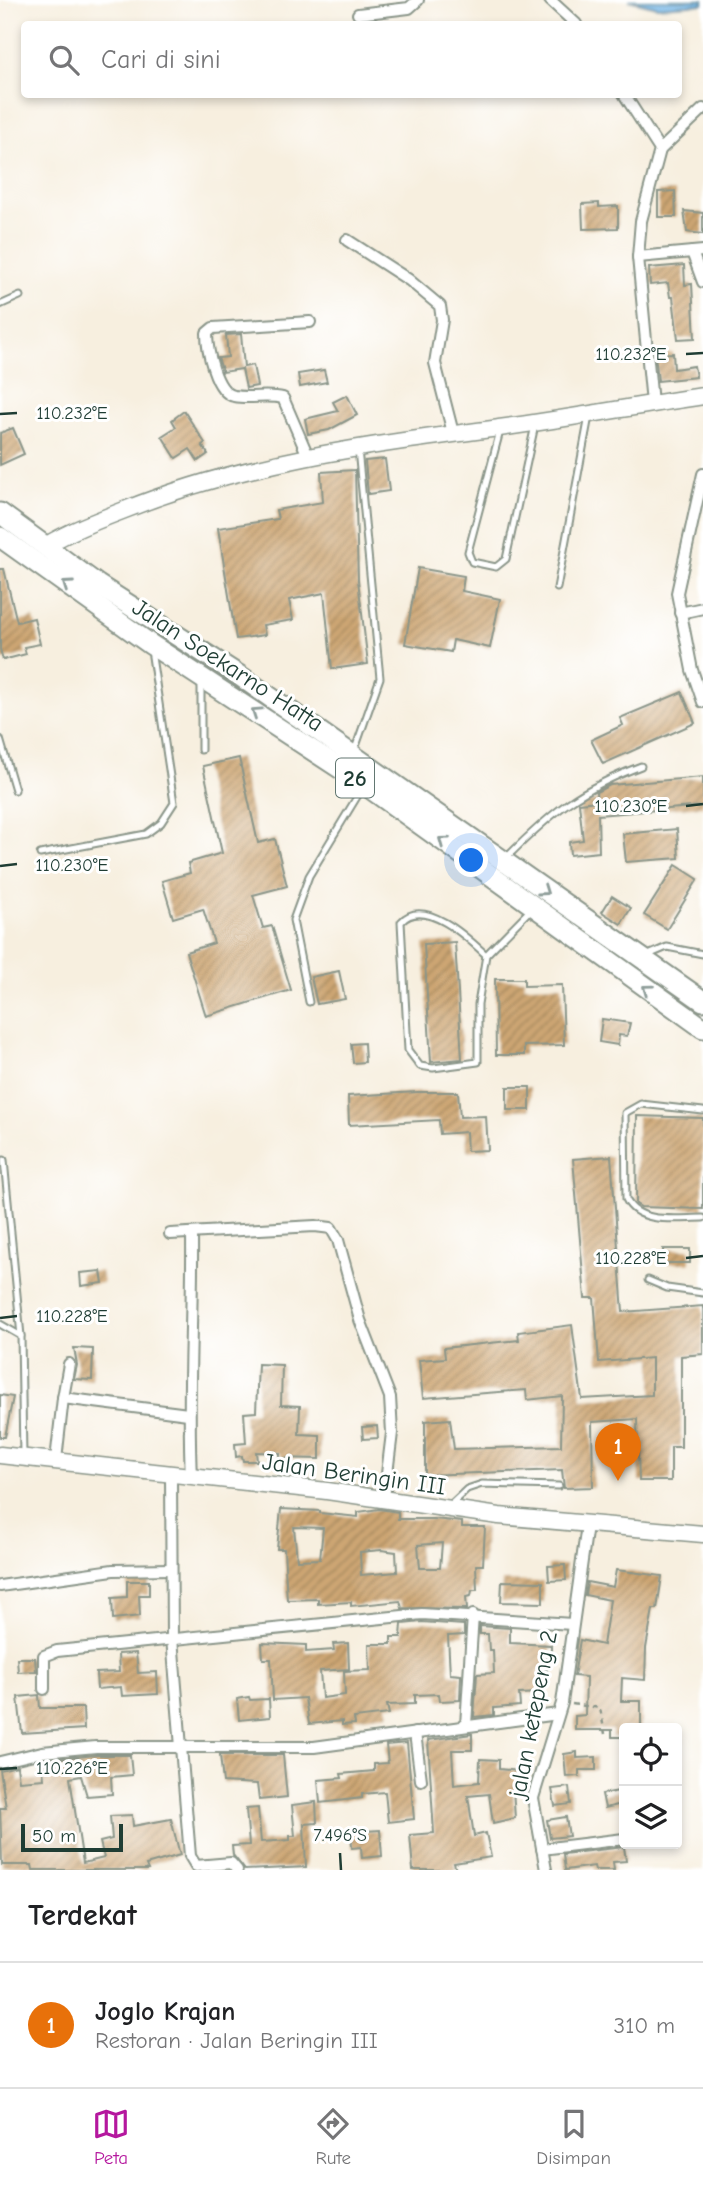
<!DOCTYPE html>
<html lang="id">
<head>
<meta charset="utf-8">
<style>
  :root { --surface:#fff; --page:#f6f6f6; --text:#202124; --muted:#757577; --line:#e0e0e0; --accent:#b5179e }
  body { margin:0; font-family:"Comic Neue",sans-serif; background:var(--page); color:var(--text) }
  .controls { position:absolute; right:21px; bottom:21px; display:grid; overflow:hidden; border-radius:7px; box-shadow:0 4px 10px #0003 }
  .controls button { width:63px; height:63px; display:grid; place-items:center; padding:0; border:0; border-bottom:2px solid var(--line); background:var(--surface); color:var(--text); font:35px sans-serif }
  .scale { position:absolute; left:21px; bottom:18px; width:102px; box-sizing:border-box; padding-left:7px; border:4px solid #1f3d34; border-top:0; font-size:19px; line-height:24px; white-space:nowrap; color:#1f3d34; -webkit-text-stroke:5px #fff; paint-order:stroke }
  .you { position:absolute; left:472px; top:861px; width:24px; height:24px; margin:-18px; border:5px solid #fff; border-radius:50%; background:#1a73e8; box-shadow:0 0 0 10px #1a73e833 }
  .badge { display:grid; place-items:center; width:46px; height:46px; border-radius:50%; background:var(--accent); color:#fff; font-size:23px; font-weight:700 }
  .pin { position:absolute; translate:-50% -58px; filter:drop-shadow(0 2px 4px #0008) }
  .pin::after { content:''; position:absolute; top:37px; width:24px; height:21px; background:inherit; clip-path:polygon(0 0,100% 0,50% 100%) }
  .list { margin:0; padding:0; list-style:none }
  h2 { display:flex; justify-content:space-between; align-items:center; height:91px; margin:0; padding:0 28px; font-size:30px }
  h2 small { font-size:23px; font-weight:400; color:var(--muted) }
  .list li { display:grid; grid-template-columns:46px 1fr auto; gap:21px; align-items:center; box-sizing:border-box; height:126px; padding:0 28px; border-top:2px solid var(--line) }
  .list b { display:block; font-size:26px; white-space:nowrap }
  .list p { margin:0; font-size:23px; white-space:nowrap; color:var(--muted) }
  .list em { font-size:23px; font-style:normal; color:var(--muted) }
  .icon { flex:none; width:38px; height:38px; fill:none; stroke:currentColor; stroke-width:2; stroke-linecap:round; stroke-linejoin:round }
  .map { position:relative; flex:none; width:703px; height:1870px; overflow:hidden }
  .search { position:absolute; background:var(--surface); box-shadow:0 4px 10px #0003; left:21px; right:21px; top:21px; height:77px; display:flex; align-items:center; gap:18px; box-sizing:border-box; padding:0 24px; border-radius:7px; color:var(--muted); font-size:26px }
  .sheet { height:217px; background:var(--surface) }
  nav { display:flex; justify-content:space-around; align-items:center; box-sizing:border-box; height:98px; border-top:2px solid var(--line); background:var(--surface); font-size:19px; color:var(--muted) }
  nav a { display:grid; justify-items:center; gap:4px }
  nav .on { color:var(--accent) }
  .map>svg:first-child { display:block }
</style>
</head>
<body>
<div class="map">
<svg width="703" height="1870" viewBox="0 0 703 1870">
  <defs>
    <pattern id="water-waves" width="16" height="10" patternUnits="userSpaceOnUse" patternTransform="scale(1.75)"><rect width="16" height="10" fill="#71b4e6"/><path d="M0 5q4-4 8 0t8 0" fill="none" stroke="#5c94bb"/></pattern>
    <pattern id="building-hatch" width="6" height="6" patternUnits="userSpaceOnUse" patternTransform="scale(1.75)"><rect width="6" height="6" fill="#cda673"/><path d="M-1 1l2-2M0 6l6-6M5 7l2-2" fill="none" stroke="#a6885f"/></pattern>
  </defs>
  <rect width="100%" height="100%" fill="#fff"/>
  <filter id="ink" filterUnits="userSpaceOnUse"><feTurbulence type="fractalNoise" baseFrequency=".0143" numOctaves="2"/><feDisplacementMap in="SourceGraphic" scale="14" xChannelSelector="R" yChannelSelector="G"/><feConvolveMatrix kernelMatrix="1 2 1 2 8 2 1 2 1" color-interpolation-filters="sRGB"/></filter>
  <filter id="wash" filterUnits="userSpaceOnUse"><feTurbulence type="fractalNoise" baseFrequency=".00686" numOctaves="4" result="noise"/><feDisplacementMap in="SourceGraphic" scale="28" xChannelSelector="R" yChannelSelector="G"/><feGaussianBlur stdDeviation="1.57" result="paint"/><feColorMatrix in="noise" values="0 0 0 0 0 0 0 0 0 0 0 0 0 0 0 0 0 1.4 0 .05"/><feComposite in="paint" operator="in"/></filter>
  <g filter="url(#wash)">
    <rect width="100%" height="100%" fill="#f7efdf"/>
    <!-- water -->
    <polygon fill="url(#water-waves)" stroke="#48788d" stroke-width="2" points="629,0 703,0 703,4 658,7"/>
    <g id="blocks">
      <!-- building -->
      <g fill="url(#building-hatch)" fill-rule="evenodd">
        <polygon points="675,191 676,217 658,217 658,192"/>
        <polygon points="599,203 599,207 618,206 618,228 583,229 582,204"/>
        <polygon points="684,211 703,213 703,234 687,232"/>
        <polygon points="684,265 685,285 692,284 695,338 678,339 673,297 670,297 668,283 650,285 649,268"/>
        <polygon points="241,334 244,367 253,365 257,386 246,388 242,369 223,372 218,358 228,357 226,335"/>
        <polygon points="673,353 674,369 694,366 696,377 658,381 655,354"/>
        <polygon points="324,370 327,382 300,387 298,374"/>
        <polygon points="347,395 357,415 329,430 308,434 305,419 338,411 333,402"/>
        <polygon points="184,411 205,443 202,445 208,454 198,461 190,449 176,458 162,436 176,427 172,420"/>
        <polygon points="13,428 24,454 0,465 0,433"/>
        <polygon points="385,459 389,491 368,494 365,461"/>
        <polygon points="355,470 358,580 368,664 332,669 324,593 289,600 293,620 263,625 265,635 236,639 218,528 278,519 276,510 323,502 321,472"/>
        <polygon points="418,568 464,576 462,591 500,599 490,648 453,640 451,652 405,644"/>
        <polygon points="0,569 4,569 17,622 34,618 40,644 24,647 26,654 3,660 0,649"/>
        <polygon points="682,692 695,723 603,764 591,740 623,725 620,718"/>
        <polygon points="239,758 258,843 275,839 287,886 253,895 263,928 272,926 291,990 206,1016 186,952 214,943 203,909 173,918 162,881 190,873 188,863 222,853 203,766"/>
        <polygon points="703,777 703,806 598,815 599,852 570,855 569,842 583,840 579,803 597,801 596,792 610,785"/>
        <polygon points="677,829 679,858 626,862 623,834"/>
        <polygon points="676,865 698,879 667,929 644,915"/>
        <polygon points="612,896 631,908 621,924 602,912"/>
        <polygon points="455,942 462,1059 431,1062 424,944"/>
        <polygon points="339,971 345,999 317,1004 311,977"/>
        <polygon points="495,979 524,979 524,986 562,985 564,1045 524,1046 524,1055 496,1055"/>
        <polygon points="602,1019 630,1023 627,1036 619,1035 618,1045 599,1042"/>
        <polygon points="364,1043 365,1062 353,1063 351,1044"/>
        <rect x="507" y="1087" width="23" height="23"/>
        <polygon points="418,1092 458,1092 460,1117 486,1116 488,1150 467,1151 466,1132 440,1134 439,1120 349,1125 348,1096"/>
        <polygon points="637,1116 703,1118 703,1209 641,1207 636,1204"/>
        <polygon points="611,1156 623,1312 703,1306 703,1354 681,1356 681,1447 671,1447 671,1481 639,1481 637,1419 592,1422 593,1487 564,1488 562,1470 425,1475 425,1421 450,1419 454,1449 561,1446 562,1396 527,1400 526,1390 423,1398 419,1360 445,1358 444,1348 519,1340 518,1332 572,1325 582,1399 652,1395 652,1358 599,1362 594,1298 585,1298 573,1159"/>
        <rect x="663" y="1249" width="27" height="14"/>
        <polygon points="101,1271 103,1283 81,1286 80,1273"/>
        <polygon points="74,1348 93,1349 92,1380 74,1379 77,1365"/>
        <polygon points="258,1364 282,1365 281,1405 300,1406 299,1434 320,1435 320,1459 280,1458 280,1453 256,1452 257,1461 243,1461 242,1456 236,1457 235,1444 246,1443 244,1413 256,1412"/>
        <polygon points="0,1395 13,1397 5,1437 0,1437"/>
        <polygon points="377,1426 378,1438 363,1439 362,1427"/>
        <path d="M281,1509L320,1511V1513L358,1517V1512L379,1509L398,1512V1519H434L462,1522V1527H485L483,1565H476L477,1590H472L471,1596L466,1597L467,1609L402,1608L400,1601L351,1606V1602L318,1604V1599L287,1600L284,1549H277ZM294,1527L323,1528L320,1559L297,1560ZM442,1543L440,1568H420L418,1545ZM381,1550L396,1552L397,1572L361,1575L360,1552Z"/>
        <polygon points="565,1565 566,1580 549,1581 548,1566"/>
        <polygon points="616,1570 662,1576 657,1609 653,1609 646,1648 645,1680 622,1678 621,1701 641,1701 641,1728 624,1728 624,1737 612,1737 612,1730 575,1730 575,1716 585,1715 586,1677 574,1676 580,1640 603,1645 610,1600 585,1595 587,1582 613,1587"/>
        <polygon points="127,1581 149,1581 149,1595 139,1595 140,1616 113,1619 112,1598 127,1597"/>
        <polygon points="502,1581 543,1582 543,1603 501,1602"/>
        <polygon points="422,1622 464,1625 464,1635 448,1636 450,1674 461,1675 460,1700 440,1701 439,1694 415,1695 415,1704 387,1705 389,1714 354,1718 355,1724 342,1725 342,1721 309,1724 305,1698 273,1700 271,1659 263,1659 262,1643 306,1645 306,1652 334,1650 333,1644 348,1643 349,1669 320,1671 322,1698 345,1695 344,1671 370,1670 369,1644 391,1644 391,1637 401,1637 402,1624"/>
        <polygon points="480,1626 510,1628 510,1643 551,1645 551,1657 546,1658 547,1670 538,1670 539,1693 519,1694 520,1706 494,1708 494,1715 474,1717 477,1674 494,1673 493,1650 489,1650 488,1634 480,1634"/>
        <polygon points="136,1653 138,1673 157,1672 158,1694 122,1696 121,1687 97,1689 96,1673 119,1672 118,1654"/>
        <polygon points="17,1658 35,1658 36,1671 18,1672"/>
        <polygon points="39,1695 40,1708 83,1708 84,1729 22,1733 18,1697"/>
        <polygon points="249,1697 250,1700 269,1699 270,1717 239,1720 237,1699"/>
        <polygon points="472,1734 472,1750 452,1750 454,1785 479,1782 480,1759 499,1760 499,1769 519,1771 517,1789 513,1789 515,1818 493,1823 489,1794 468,1796 474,1836 486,1833 491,1857 454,1863 456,1870 413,1870 410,1835 434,1833 428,1740"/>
        <polygon points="407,1743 414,1819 388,1822 385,1792 362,1794 362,1798 320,1803 318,1780 342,1778 341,1774 374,1771 374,1764 388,1763 386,1745"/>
        <polygon points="577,1752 577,1758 596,1757 596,1770 579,1770 579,1776 566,1777 564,1754"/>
        <polygon points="96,1755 130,1755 132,1775 111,1777 112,1794 87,1796 81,1776 70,1778 83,1863 104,1858 100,1842 112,1839 110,1816 132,1815 133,1826 171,1819 180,1855 146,1865 148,1870 33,1870 32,1865 2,1865 0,1808 6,1808 0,1770 17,1766 19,1781 44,1779 42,1760"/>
        <polygon points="220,1755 283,1755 287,1797 259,1800 257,1784 223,1782"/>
        <polygon points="569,1787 571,1804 555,1806 552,1789"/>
        <polygon points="619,1791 622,1804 605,1808 602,1794"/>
        <polygon points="316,1802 317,1823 304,1824 306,1867 245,1870 233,1855 232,1846 249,1845 246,1809 258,1808 261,1842 290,1840 290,1836 295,1836 292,1805"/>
        <polygon points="566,1817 569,1836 550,1838 547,1820"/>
        <polygon points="380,1830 382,1856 362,1858 361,1847 352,1848 351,1832"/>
        <polygon points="624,1847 626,1861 613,1862 614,1870 595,1870 594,1866 565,1870 563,1854"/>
      </g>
    </g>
  </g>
  <g filter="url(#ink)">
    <use href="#blocks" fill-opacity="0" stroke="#8b968a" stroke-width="2"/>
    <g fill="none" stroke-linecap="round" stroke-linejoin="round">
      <defs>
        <g id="lane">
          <polyline points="0,305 20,296"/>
          <polyline points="500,431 468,552 472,562 496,567 506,559 535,425"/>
          <polyline points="557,588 589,416"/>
          <polyline points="201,681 201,750"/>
          <polyline points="0,739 15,790"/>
          <polyline points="354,752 380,678 358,449"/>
          <polyline points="40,854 146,834 161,823 174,803 151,650"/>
          <path d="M507,857C553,811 580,789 641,766"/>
          <path d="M486,955C469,939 424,896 401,922L408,1050L420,1066L433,1068L478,1062V1004L486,955L531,909"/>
          <polyline points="646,956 667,947 703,954"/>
          <polyline points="309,1002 293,920 309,876 363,787"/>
          <path d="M703,1111L641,1104L625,1113L626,1199C638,1225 679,1218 703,1218"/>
          <polyline points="4,1160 21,1336 23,1456"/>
          <polyline points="648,1280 667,1288 703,1293"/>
          <polyline points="0,1324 21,1336"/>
          <polyline points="448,1507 467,1489 482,1484 559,1486"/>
        </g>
        <g id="street">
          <polyline points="550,0 576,24"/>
          <polyline points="358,14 409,8 418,0"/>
          <polyline points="624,94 660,150 641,221 638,257 652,403"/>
          <polyline points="660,150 703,109"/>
          <polyline points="347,240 409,280 440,306 442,320 435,363 453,433"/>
          <polyline points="692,252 703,282"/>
          <polyline points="638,257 703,251"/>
          <path d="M308,456L283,398C267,394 250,399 234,396C215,392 207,349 207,333L213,328L310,322"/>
          <polyline points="703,474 677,593 692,670 703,702"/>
          <polyline points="680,613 703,608"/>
          <polyline points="170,1234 315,1226 331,1228 338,1240 360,1320 390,1397 392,1433 384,1498"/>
          <polyline points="63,1398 69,1364"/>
          <polyline points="56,1460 63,1398 188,1414"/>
          <polyline points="171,1475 172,1638 190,1856 196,1866 231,1863 237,1870"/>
          <path d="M191,1477C187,1396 193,1315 192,1235"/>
          <polyline points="0,1586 113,1570 171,1569"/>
          <polyline points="44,1689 44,1656 57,1651 422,1614 572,1624"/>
          <polyline points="466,1725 473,1615"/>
          <polyline points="415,1733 421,1780"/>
          <polyline points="0,1762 42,1752 96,1747 314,1747 558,1714"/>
          <polyline points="542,1849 624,1839"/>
          <polyline points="546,1870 533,1798 562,1703 587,1525"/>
        </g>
        <g id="secondary">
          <path d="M45,546C70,531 96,521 122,511C245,461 369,445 499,428C567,419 635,406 703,396"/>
          <polyline points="0,1455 327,1491 499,1516 703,1534"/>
        </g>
        <g id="highway">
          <polyline points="0,513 98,585 240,676 703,1001"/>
          <polyline points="0,537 150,644 364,784 703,1028"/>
        </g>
      </defs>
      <!-- lane casing -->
      <use href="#lane" stroke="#8b968a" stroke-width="9"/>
      <!-- street casing -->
      <use href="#street" stroke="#8b968a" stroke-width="14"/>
      <!-- secondary casing -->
      <use href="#secondary" stroke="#8b968a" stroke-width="19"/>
      <!-- highway casing -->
      <use href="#highway" stroke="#8b968a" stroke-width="23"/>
      <!-- path -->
      <polyline stroke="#8b968a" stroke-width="2.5" stroke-dasharray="5 5" stroke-linecap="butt" points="572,1704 600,1708 605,1734"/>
      <!-- lane -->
      <use href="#lane" stroke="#fff" stroke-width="5"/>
      <!-- street -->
      <use href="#street" stroke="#fff" stroke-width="10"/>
      <!-- secondary -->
      <use href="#secondary" stroke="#fff" stroke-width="16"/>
      <!-- highway -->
      <use href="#highway" stroke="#fff" stroke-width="19"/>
    </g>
    <!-- one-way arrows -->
    <defs><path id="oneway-chevron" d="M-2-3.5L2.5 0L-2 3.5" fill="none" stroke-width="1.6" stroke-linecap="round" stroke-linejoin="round" transform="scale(1.75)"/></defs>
    <g stroke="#8f9e9a">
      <use href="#oneway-chevron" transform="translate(67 585) rotate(-145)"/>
      <use href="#oneway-chevron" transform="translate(256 712) rotate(-146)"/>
      <use href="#oneway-chevron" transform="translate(443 841) rotate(-144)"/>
      <use href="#oneway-chevron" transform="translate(544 891) rotate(35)"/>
      <use href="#oneway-chevron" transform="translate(647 989) rotate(-144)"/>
    </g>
  </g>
  <!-- ticks -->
  <path fill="none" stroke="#1f3d34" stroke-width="2.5" d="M686,354L703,353M0,414L17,413M686,806L703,804M0,866L17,864M686,1258L703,1256M0,1318L17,1316M0,1769L17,1768M340,1853L341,1870"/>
  <g text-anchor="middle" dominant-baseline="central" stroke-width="6" stroke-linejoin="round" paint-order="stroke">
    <!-- shield labels -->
    <rect fill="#fff" stroke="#627771" stroke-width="2" x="336" y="758.5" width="38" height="39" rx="5"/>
    <g font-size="23" font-weight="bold" fill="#1f3d34">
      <text x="355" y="778">26</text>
    </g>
    <!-- street labels -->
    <g font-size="24" fill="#1f3d34" stroke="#fff">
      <text transform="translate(228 665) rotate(33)">Jalan Soekarno Hatta</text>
      <text transform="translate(354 1474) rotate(8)">Jalan Beringin III</text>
      <text transform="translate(533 1714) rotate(-79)">jalan ketepeng 2</text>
    </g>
  </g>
  <g font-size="18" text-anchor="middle" fill="#1f3d34" stroke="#fff" stroke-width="6" stroke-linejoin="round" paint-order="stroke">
    <text x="631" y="360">110.232°E</text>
    <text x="72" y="419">110.232°E</text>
    <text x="631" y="812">110.230°E</text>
    <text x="72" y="871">110.230°E</text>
    <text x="631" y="1264">110.228°E</text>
    <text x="72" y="1322">110.228°E</text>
    <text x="72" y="1774">110.226°E</text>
    <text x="340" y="1841">7.496°S</text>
  </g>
</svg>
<div class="controls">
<button><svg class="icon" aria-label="locate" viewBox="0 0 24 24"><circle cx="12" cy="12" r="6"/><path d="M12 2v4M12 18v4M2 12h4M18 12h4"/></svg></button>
<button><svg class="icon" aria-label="layers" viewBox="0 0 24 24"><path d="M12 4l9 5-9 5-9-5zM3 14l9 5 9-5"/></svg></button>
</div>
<div class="scale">50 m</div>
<div class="you"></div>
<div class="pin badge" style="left:618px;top:1481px;background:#e8710a">1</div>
<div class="search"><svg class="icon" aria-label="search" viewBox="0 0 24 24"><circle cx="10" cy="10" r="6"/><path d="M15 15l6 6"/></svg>Cari di sini</div>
</div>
<section class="sheet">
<h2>Terdekat<small></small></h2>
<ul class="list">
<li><span class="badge" style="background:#e8710a">1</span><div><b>Joglo Krajan</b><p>Restoran · Jalan Beringin III</p></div><em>310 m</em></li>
</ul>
</section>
<nav>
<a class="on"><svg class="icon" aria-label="map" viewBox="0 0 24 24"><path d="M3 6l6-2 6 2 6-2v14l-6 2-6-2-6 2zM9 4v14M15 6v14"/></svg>Peta</a>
<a><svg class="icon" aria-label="directions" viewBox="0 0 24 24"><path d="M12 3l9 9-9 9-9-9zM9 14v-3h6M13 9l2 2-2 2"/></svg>Rute</a>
<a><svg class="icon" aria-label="saved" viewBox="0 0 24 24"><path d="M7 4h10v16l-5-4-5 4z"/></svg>Disimpan</a>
</nav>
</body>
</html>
